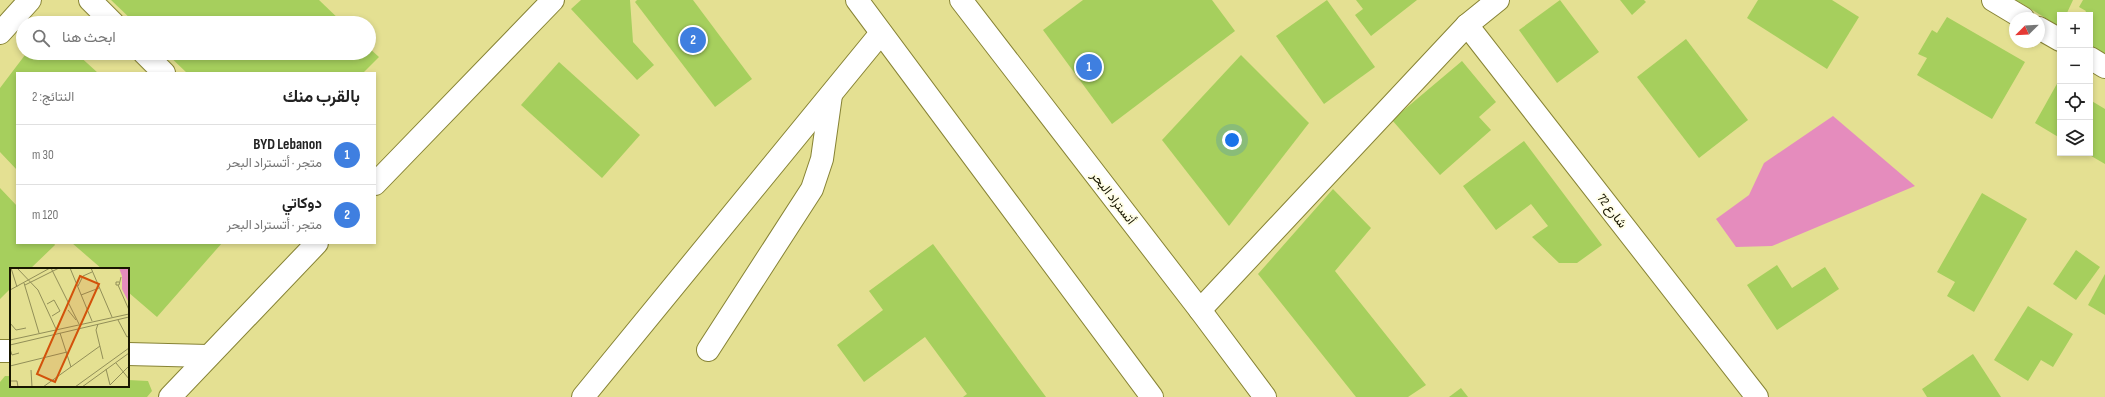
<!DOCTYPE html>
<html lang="ar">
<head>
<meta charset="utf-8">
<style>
  :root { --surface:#fff; --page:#f6f6f6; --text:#222; --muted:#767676; --line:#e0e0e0; --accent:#2563eb }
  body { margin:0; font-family:"Sofia Sans Condensed",Vazirmatn,sans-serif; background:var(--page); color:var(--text); direction:rtl }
  .controls { position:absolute; right:12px; top:12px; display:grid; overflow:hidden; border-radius:0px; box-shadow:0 2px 6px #0003 }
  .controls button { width:36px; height:36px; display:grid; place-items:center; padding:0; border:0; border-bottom:1px solid var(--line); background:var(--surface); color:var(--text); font:20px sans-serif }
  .compass { position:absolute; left:2009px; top:12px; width:36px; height:36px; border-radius:50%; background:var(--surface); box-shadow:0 2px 6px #0003; rotate:246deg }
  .you { position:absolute; left:1232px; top:140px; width:14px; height:14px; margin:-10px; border:3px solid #fff; border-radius:50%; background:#1a73e8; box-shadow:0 0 0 6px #1a73e833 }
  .badge { display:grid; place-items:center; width:26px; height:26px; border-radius:50%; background:var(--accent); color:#fff; font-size:13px; font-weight:700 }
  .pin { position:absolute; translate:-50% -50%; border:2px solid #fff; box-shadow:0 1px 4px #0006 }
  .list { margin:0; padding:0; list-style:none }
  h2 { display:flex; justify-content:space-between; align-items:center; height:52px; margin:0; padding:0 16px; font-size:17px }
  h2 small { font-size:13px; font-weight:400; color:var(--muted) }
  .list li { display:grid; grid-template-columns:26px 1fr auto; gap:12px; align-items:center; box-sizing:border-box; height:60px; padding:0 16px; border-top:1px solid var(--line) }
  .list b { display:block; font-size:15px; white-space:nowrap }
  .list p { margin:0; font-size:13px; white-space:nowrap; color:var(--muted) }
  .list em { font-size:13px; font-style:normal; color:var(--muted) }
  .icon { flex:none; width:22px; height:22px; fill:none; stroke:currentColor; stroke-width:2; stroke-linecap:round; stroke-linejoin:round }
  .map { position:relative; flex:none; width:2105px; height:397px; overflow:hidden; direction:ltr }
  .search { position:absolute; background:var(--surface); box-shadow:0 2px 6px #0003; left:16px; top:16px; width:360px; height:44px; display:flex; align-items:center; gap:10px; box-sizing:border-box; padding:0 14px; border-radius:22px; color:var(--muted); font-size:15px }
  .panel { position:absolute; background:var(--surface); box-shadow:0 2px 6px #0003; left:16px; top:72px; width:360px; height:172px; border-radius:0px; direction:rtl }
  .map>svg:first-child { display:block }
</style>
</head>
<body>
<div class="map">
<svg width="2105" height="397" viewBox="0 0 2105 397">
  <rect width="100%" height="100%" fill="#e4e092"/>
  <!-- green -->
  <polygon fill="#e58cbd" points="1833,116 1915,186 1772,246 1736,247 1716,219 1749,195 1764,163"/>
  <!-- building -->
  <g fill="#a6cf5d">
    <polygon points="111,0 319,0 343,23 135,23"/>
    <polygon points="581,0 630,0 633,42 654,65 637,80 571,9"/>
    <polygon points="637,0 693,0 752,79 715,107 635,2"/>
    <polygon points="1083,0 1212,0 1235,31 1112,124 1043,30"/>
    <polygon points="1327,0 1375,67 1324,104 1276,36"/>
    <polygon points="1356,0 1417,0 1371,36 1355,15 1363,9"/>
    <polygon points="1560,0 1599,52 1557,83 1519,30"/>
    <polygon points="1620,0 1644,0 1646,2 1632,15"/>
    <polygon points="1758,0 1832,0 1859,17 1827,69 1747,18"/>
    <polygon points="2016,0 2073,0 2066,15 2060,15 2060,27"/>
    <polygon points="2083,0 2105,0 2105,54 2090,45 2090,15 2084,15 2086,11 2079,7"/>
    <polygon points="1947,17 2025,62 1992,119 1917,75 1927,58 1918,54 1932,30 1937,33"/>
    <polygon points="1686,39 1748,120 1699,158 1637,77"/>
    <polygon points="369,48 379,57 363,73 187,73 166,53 369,53"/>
    <polygon points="39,53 76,53 98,73 17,73 17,170 0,152 0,88 25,55"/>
    <polygon points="1241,55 1309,123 1229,226 1162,140"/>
    <polygon points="1462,61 1496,102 1479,117 1491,130 1440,175 1392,120"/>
    <polygon points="559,62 640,135 602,178 521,105"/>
    <polygon points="2058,82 2060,83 2060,138 2035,123"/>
    <polygon points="2090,100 2105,109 2105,164 2086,153 2090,153"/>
    <polygon points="1524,141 1602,245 1577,263 1559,263 1532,237 1548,226 1531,204 1496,230 1463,186"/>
    <polygon points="0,188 17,206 17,243 54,243 55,245 30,269 11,269 11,288 0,299"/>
    <polygon points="1333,189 1371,228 1335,271 1426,385 1408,397 1356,397 1258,274"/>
    <polygon points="1982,193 2027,219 1974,312 1947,296 1955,282 1937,272"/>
    <polygon points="72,243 222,243 157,317 128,292 128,269 102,269"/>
    <polygon points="933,244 1046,397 963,397 967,394 925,337 864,382 837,345 883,310 869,291"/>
    <polygon points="2076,250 2100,267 2076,300 2053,284"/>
    <polygon points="1777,265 1792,288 1825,267 1839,289 1777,330 1747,285"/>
    <polygon points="2105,274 2105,315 2088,305"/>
    <polygon points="2028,306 2073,334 2053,367 2041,360 2028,381 1994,360"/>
    <polygon points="1973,354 2001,397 1927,397 1922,389"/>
    <polygon points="5,376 11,376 11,386 128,386 128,380 148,381 152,391 147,397 0,397 0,382"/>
    <polygon points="1461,388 1468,397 1449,397"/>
  </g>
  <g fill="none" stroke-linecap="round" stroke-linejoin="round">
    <defs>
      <g id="minor">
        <polyline points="90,0 113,23"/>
        <polyline points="1993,0 2023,18"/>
        <polyline points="1467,25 1757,397"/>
        <polyline points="2039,28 2060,40"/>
        <polyline points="0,33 30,0"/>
        <polyline points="144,53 164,73"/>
        <polyline points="2090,58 2105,67"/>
        <polyline points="375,184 553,0"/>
        <polyline points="1200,310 1467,25 1498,0"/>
        <polyline points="708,350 812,189 822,159 831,95"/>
        <polyline points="0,351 11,351"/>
        <polyline points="128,354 208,356"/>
        <polyline points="170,397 317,243"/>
        <polyline points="583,397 881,33"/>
      </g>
      <g id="highway">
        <polyline points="857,0 1152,397"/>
        <polyline points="961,0 1200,310 1265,397"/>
      </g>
    </defs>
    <!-- minor casing -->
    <use href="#minor" stroke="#878335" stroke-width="24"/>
    <!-- highway casing -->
    <use href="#highway" stroke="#878335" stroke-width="24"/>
    <!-- minor -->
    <use href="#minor" stroke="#fff" stroke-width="22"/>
    <!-- highway -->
    <use href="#highway" stroke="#fff" stroke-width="22"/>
  </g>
  <g text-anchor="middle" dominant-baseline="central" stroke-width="4" stroke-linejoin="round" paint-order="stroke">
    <!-- street labels -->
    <g font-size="13" fill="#181600" stroke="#fffee7">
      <text transform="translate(1113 198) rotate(52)">أتستراد البحر</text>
      <text transform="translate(1612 211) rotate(52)">شارع 72</text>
    </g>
  </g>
  <!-- overview -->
  <g transform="translate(10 268)">
    <rect width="119" height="119" fill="#e4e092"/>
    <path d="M109,0H119V35L112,21V8Z" fill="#e58cbd"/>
    <path fill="none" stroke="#928f58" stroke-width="1" d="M1,0L7,19M7,0L28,22L46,61M41,0L69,56M60,0L82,53M81,0L102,49M109,14H106V17H109L111,9M14,15L29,65M15,17L49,0M108,17L119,42M68,18L73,8L82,4M0,22L40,0M71,27L89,20M37,36L44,32L50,43L42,48M58,42L66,52M108,52L117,69L119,68M0,55L6,62L16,60M88,56L86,62L93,91M50,65L61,99M0,72L119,46M0,77L119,49M0,81L2,87L9,85M106,95L119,111M0,98L57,84M96,101L100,117M21,102L22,119M0,113H7L8,119M100,117L119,98M33,119L90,78M65,119L119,80M72,119L119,85"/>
    <path fill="#d3520b" fill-opacity="0.15" stroke="#d3520b" stroke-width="2" d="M70,8L89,16L45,114L27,106Z"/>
    <rect width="119" height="119" fill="none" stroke="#181600" stroke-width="2"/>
  </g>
</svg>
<div class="controls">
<button>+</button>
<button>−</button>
<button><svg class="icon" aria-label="locate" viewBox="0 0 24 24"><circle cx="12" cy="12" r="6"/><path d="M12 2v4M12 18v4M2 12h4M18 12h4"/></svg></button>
<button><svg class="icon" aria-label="layers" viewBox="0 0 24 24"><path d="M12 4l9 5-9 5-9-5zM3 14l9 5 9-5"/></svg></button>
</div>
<svg class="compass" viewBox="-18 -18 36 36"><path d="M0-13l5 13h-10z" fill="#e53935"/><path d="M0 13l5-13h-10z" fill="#767676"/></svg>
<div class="you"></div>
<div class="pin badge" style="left:1089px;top:67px;background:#3f7fe0">1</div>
<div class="pin badge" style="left:693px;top:40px;background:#3f7fe0">2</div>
<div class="search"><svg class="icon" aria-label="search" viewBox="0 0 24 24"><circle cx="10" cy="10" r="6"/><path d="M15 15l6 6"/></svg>ابحث هنا</div>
<section class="panel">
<h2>بالقرب منك<small>النتائج: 2</small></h2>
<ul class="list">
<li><span class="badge" style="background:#3f7fe0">1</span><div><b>BYD Lebanon</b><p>متجر · أتستراد البحر</p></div><em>30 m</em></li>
<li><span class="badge" style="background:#3f7fe0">2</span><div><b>دوكاتي</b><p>متجر · أتستراد البحر</p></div><em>120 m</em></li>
</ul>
</section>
</div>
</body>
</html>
